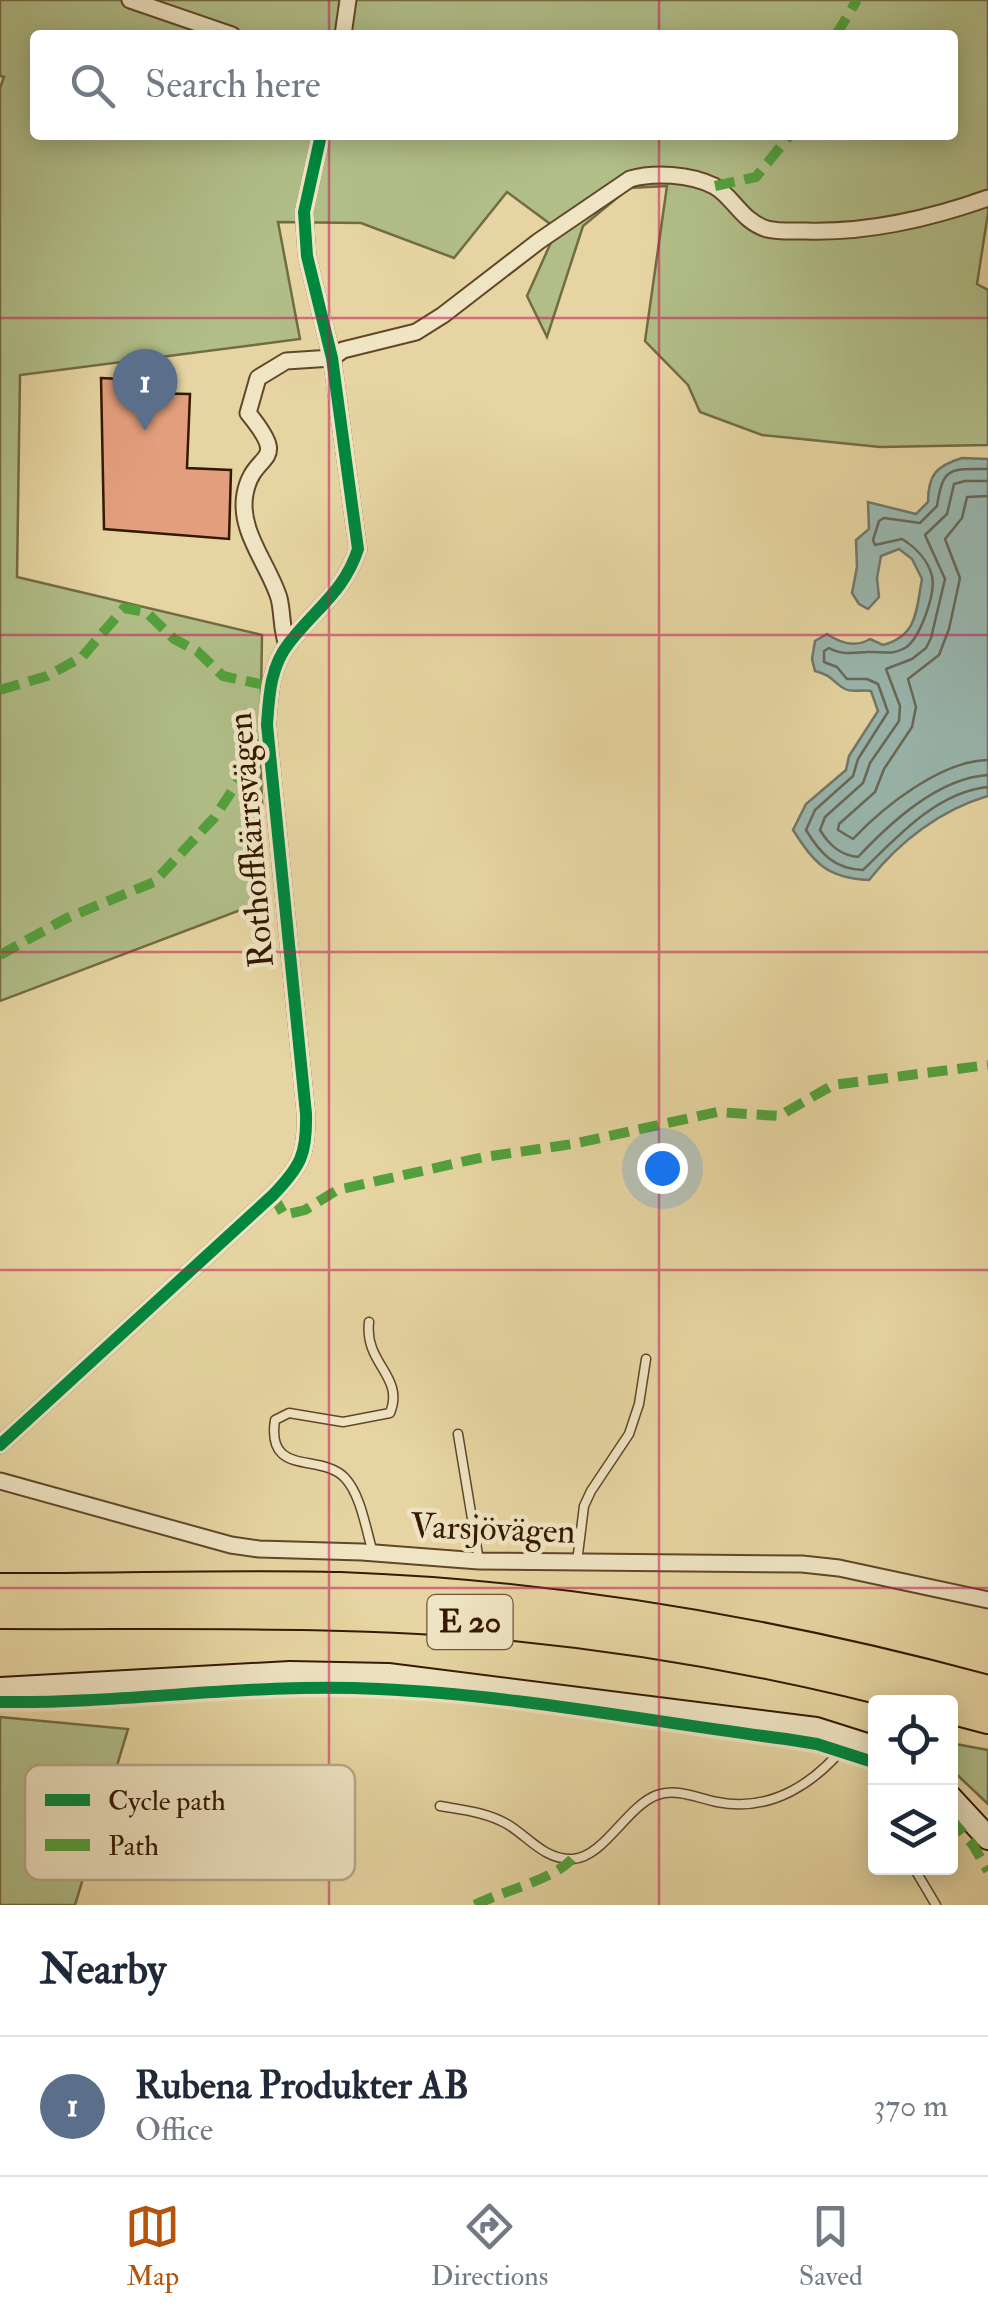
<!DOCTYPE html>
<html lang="en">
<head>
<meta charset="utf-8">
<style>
  :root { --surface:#fff; --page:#f2f2f3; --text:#1f2937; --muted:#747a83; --line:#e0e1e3; --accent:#b45309 }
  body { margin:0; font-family:"IM FELL Double Pica",serif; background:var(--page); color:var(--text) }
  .controls { position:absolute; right:30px; bottom:30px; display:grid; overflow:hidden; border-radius:10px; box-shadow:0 5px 25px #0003 }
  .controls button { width:90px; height:90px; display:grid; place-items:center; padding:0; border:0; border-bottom:2px solid var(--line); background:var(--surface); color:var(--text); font:50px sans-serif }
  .you { position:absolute; left:662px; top:1168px; width:35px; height:35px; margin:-25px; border:8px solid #fff; border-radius:50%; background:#1a73e8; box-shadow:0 0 0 15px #1a73e833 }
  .badge { display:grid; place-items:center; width:65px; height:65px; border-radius:50%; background:var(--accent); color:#fff; font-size:32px; font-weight:700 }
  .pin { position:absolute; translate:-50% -82px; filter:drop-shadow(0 2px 5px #0008) }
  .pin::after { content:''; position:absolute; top:52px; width:35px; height:30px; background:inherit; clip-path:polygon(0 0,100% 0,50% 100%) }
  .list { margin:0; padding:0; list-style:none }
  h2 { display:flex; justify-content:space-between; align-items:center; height:130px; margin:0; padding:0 40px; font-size:42px }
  h2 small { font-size:32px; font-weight:400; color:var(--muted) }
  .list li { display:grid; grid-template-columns:65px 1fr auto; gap:30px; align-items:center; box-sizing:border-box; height:140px; padding:0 40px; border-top:2px solid var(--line) }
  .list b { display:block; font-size:38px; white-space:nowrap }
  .list p { margin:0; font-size:32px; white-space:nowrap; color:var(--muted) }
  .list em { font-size:32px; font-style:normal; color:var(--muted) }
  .icon { flex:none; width:55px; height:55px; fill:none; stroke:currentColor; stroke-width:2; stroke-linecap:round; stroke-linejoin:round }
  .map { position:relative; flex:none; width:988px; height:1905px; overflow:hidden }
  .search { position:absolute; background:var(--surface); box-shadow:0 5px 25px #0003; left:30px; right:30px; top:30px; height:110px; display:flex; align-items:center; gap:25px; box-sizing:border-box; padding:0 35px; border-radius:10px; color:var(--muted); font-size:38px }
  .sheet { height:270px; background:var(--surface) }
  nav { display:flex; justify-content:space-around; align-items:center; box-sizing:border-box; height:140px; border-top:2px solid var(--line); background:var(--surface); font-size:28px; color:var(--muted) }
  nav a { display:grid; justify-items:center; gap:5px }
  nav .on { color:var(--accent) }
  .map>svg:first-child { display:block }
</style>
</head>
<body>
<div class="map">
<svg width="988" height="1905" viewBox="0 0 988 1905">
  <rect width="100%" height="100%" fill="#e6d5a2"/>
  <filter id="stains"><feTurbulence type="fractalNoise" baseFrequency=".002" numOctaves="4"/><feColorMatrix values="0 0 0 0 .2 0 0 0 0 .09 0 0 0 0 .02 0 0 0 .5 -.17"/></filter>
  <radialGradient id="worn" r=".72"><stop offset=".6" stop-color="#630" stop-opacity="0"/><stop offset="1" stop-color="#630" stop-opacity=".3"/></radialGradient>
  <!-- green -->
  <g fill="#b1be88" stroke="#736b44" stroke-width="2.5" fill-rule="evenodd">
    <path d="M0,0H988V213L977,284L988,290V445L880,447L762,435L700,412L688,385L645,341L667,186L629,188L583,226L547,337L527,296L557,229L507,192L454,258L361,223L278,222L300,339L20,375L17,577L262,635L260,760L267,900L0,1001V88L4,77L0,76ZM35,35H953V135H35Z"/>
    <polygon points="0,1717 128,1729 75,1905 0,1905"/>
    <polygon points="950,1743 988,1750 988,1804 951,1769"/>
  </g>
  <!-- water -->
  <path fill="#99b7af" stroke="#717769" stroke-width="2.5" d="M962,458L988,459V796C940,810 899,842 869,880C827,878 815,864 793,830L806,804L846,770L849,756L878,711L871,691C862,689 853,693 845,689C832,682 834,676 815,671L812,659L815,641L827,634C840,643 855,648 870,639L883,645C918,635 916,611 922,579L912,559L899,549L881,556L877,578L879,597L868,609L859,604L852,593L857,567L856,540L869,529L868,502L916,514L928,502C928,475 936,466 962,458Z"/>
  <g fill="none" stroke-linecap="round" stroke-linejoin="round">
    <!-- shore -->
    <g stroke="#676858" stroke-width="2.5">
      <path d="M988,469C950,469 943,466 937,506L920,523L884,518L879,521L873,540L875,545L902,539C915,547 928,560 932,576C936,593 920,639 905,648C891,656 881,651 867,652C854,653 841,655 829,648L824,651V662L837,667L847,679H867L878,684L888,712L858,759L853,776L815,810L806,830C820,853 834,869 863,870C897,837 937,792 988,787"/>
      <path d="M988,481H965L954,484L947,514L925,535L945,579L931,638L926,648L912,659L886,669L900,706L899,721L870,763L863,783L825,817L820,830C829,845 840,855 858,857C890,823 938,778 988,775"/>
      <path d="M988,496L967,497L962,518L945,539L960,578L949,629L939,655L908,679L916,707L912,727L884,769L875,792L839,824L838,830L853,839C884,806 941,761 988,760"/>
    </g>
  </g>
  <!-- building -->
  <polygon fill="#e39f7d" stroke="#351800" stroke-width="2.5" points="101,378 140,380 140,393 190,394 187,468 231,470 229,539 104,529"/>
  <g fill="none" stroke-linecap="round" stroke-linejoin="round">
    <defs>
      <g id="lane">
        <path d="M369,1322C364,1364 405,1376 390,1413L343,1422L289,1413L275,1420C266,1478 321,1452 345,1478C361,1495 366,1530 373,1553"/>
        <polyline points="458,1434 479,1561"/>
        <polyline points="577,1562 584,1506 591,1491 629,1434 639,1404 646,1359"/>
        <path d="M440,1806C463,1810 486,1812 507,1824C529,1837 544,1860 573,1859C604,1857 627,1806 657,1795C677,1788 697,1798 717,1802C771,1813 816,1783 848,1742"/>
        <polyline points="914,1868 936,1905"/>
      </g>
      <g id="street">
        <polyline points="130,0 232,35"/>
        <polyline points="343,35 348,0"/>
        <path d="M287,645C281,629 283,614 279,598C269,565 238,531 245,494C253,449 292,467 248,413L258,378L286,361L332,358L343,350L416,332L443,315L539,241L630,179C654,172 690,174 714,186C733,196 741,221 767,229C779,232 794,231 806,231C869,233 929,219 988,198"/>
        <path d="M0,1445L273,1195C301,1166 307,1154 306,1114L267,725C269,696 270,667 289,643C316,608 344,592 358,549L332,358L307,256L304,212L321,135"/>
        <polyline points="0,1481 231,1545 259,1549 362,1552 479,1561 802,1564 839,1568 988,1600"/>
      </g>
      <g id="secondary">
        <polyline points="0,1689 290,1673 388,1675 816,1729 876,1748"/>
        <polyline points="950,1797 988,1838"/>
      </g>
      <g id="highway">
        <path d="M0,1589C113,1590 227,1585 340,1588C559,1596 777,1634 988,1691"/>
        <path d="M0,1613C172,1614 344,1609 515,1625C656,1639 795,1665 932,1702"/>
        <polyline points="950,1708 988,1718"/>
      </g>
    </defs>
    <!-- lane casing -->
    <use href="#lane" stroke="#614728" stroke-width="11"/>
    <!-- street casing -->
    <use href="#street" stroke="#614728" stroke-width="19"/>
    <!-- secondary casing -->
    <use href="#secondary" stroke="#351800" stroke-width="26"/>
    <!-- highway casing -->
    <use href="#highway" stroke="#351800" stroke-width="34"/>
    <!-- lane -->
    <use href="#lane" stroke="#efe4c3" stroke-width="8"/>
    <!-- street -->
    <use href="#street" stroke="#efe4c3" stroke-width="15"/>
    <!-- secondary -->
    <use href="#secondary" stroke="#efe4c3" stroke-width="22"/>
    <!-- highway -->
    <use href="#highway" stroke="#e6d5a2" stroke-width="30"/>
    <!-- quiet -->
    <g stroke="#53a13c" stroke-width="10" stroke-dasharray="20 10" stroke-linecap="butt">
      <polyline points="836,35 857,0"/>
      <polyline points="715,186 756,177 790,135"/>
      <polyline points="0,690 47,676 82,657 124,608 146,612 174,639 197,651 223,676 269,686 267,695"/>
      <polyline points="0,955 67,918 154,882 214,818 255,756 259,734"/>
      <polyline points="273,1195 284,1215 305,1210 337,1190 484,1157 573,1144 717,1112 779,1116 833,1085 988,1065"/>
      <polyline points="950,1818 973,1845 988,1871"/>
      <path d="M475,1905C502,1891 553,1880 572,1859"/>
    </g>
    <defs>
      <g id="cycleway">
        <path d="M0,1445L273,1195C301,1166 307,1154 306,1114L267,725C269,696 270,667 289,643C316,608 344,592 358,549L332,358L307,256L304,212L321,135"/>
        <path d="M0,1702C127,1704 252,1682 379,1689C516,1695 651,1722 786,1739L817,1744L876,1763"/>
      </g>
    </defs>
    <!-- cycleway casing -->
    <use href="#cycleway" stroke="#efe4c3" stroke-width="19"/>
    <!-- cycleway -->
    <use href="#cycleway" stroke="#00873e" stroke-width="12"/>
  </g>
  <!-- grid -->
  <path fill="none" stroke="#c2185b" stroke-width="2.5" stroke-opacity="0.55" d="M329,0V35M659,0V35M329,135V1905M659,135V1905M0,318H988M0,635H988M0,952H988M0,1270H988M0,1588H988"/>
  <g text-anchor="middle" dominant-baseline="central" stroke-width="9" stroke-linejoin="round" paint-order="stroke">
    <!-- shield labels -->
    <rect fill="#efe4c3" stroke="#6d553a" stroke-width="2.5" x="427.5" y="1595" width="85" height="54" rx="8"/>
    <g font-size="32" font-weight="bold" fill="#351800">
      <text x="470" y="1622">E 20</text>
    </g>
    <!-- street labels -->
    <g font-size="35" fill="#351800" stroke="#efe4c3">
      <text transform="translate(251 840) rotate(-95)">Rothoffkärrsvägen</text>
      <text transform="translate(493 1529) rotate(2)">Varsjövägen</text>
    </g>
  </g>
  <!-- legend -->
  <rect x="25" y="1765" width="330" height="115" rx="15" fill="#efe4c3" stroke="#b7a788" stroke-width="2.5"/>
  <rect x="45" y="1794" width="45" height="12" fill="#00873e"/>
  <rect x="45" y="1839" width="45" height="12" fill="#53a13c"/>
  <g font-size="28" fill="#351800">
    <text x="108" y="1810">Cycle path</text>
    <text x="108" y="1855">Path</text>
  </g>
  <rect width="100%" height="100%" filter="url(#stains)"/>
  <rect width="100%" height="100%" fill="url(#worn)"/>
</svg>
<div class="controls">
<button><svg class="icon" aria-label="locate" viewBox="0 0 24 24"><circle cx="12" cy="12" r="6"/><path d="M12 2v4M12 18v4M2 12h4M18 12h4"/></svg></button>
<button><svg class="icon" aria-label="layers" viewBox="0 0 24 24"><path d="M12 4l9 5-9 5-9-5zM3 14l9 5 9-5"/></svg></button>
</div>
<div class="you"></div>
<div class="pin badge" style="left:145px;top:431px;background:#5c6f8a">1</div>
<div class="search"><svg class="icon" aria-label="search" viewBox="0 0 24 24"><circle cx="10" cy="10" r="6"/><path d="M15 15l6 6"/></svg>Search here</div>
</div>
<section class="sheet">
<h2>Nearby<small></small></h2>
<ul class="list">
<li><span class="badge" style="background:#5c6f8a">1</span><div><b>Rubena Produkter AB</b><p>Office</p></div><em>370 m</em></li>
</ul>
</section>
<nav>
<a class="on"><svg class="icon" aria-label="map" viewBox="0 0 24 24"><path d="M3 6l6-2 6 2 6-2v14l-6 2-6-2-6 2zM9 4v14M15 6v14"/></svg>Map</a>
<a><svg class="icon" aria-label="directions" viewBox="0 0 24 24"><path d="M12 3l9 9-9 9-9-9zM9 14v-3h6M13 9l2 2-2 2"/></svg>Directions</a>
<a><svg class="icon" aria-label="saved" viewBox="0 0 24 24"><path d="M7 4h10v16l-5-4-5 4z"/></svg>Saved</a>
</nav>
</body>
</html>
